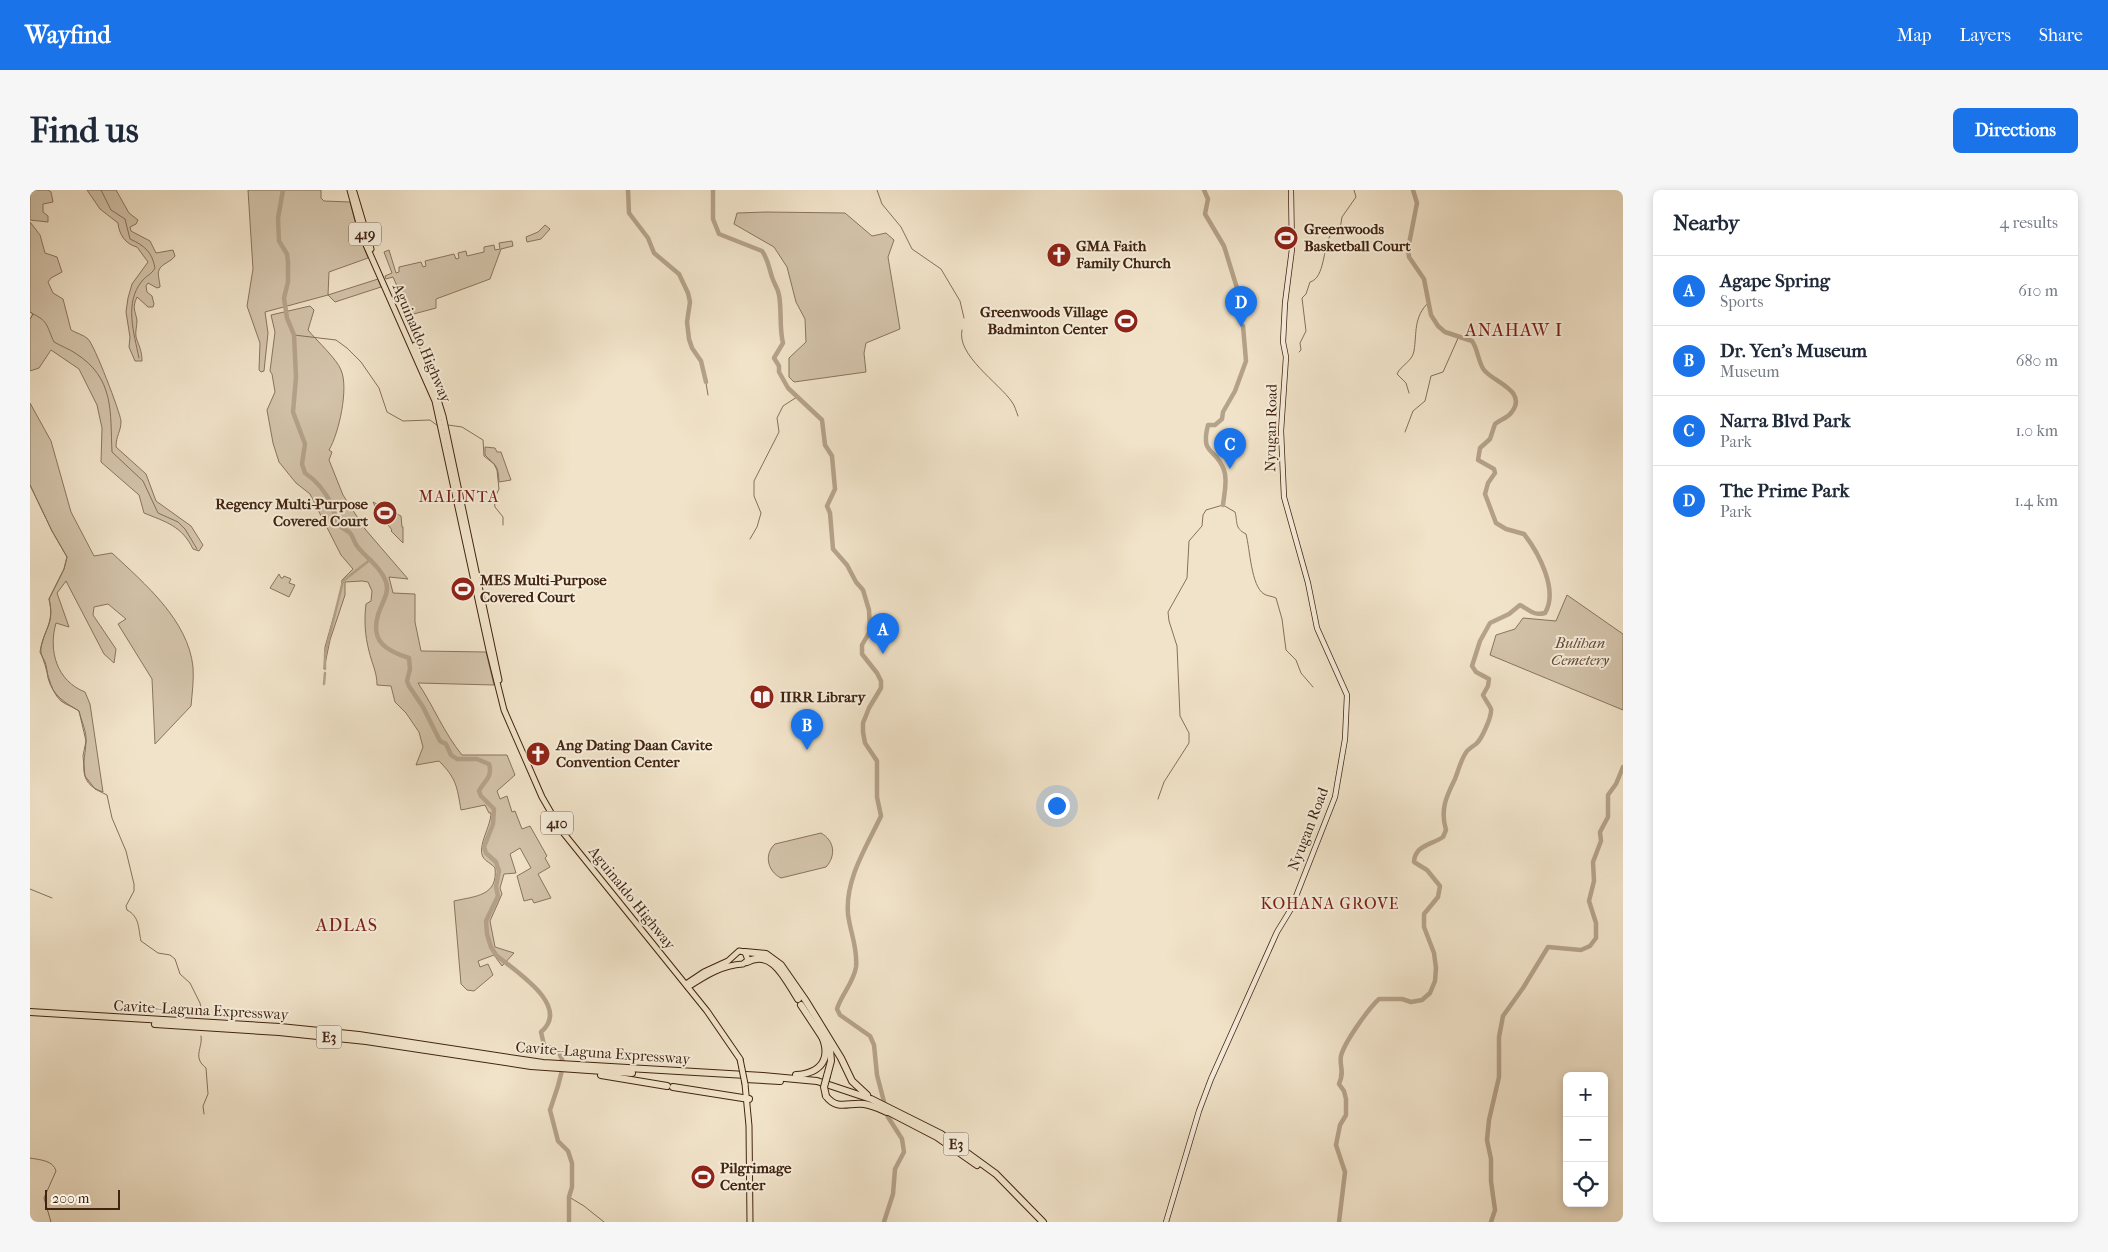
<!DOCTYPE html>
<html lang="en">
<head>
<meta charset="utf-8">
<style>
  :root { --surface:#fff; --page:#f6f6f7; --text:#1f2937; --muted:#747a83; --line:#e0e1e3; --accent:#1a73e8 }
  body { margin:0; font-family:"IM FELL French Canon",serif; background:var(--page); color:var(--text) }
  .controls { position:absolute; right:15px; bottom:15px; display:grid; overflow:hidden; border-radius:8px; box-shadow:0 2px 8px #0003 }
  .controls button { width:45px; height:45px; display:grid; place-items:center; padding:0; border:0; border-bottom:1px solid var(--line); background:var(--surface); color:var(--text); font:25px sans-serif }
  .scale { position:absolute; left:15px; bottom:12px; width:75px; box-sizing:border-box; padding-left:5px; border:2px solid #412410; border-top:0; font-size:14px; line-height:18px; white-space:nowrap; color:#412410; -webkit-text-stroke:4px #f6eddc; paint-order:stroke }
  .you { position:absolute; left:1026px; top:615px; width:18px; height:18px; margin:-12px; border:4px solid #fff; border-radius:50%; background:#1a73e8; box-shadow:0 0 0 8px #1a73e833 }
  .badge { display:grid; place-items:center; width:32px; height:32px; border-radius:50%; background:var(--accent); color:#fff; font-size:16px; font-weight:700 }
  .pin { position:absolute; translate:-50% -41px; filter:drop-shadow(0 1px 2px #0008) }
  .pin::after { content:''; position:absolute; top:26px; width:18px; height:15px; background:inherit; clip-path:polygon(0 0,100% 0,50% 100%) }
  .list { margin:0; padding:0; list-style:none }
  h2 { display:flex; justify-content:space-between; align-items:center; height:65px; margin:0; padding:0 20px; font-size:21px }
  h2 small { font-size:16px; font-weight:400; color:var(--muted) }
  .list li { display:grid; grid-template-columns:32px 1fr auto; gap:15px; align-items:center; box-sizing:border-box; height:70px; padding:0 20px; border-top:1px solid var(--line) }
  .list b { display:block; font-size:19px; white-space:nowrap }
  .list p { margin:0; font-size:16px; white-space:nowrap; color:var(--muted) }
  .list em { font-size:16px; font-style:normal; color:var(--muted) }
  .icon { flex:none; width:28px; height:28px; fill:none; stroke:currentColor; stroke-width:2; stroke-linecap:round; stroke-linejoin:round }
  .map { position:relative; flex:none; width:1593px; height:1032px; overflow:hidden; border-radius:8px }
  header { display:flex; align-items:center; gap:30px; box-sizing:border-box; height:70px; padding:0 25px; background:var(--accent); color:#fff }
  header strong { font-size:24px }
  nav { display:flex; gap:28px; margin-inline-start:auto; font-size:18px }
  .intro { display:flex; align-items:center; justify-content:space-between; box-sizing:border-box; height:120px; padding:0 30px }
  h1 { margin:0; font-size:35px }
  .button { padding:12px 22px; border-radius:8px; background:var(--accent); color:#fff; font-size:18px; font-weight:700 }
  main { display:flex; gap:30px; padding:0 30px }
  aside { flex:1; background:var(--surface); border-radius:8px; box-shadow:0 2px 8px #0003 }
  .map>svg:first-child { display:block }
</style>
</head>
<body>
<header>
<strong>Wayfind</strong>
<nav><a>Map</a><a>Layers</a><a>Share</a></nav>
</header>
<div class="intro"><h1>Find us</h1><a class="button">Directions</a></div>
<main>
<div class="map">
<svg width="1593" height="1032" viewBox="0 0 1593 1032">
  <rect width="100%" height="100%" fill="#f1e3c9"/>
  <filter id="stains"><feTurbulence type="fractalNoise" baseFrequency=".004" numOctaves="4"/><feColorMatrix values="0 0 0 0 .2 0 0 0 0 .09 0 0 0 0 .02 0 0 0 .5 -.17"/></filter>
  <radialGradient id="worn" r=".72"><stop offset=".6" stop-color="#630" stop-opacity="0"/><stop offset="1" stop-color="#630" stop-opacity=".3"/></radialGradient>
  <!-- green -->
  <g fill="#d3c3aa" stroke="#8a745d">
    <polygon points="0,0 18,0 21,2 23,12 13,14 13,22 18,26 18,32 0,30"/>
    <path d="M57,0H86L99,23L108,30L106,34L100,37L101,41L120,51L126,63L143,60L145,66C141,72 131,74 129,80C127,84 130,92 130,97L127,98L118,93L116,96L117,102L122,106L124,114L123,117H118L107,107C102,118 105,120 107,130C107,136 105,142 106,147C109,156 112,161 112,171H105L99,157L100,147L96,122L98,108L102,94L118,72L107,57C95,54 89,44 88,33L70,19Z"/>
    <polygon points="218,0 291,0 291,8 294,11 320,12 327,39 338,68 299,82 298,105 348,89 351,97 305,112 298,105 235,122 238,143 234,181 231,182 229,180 230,153 217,116 223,79"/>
    <polygon points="736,22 815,23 842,46 856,43 864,50 858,67 870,139 836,153 834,163 836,182 764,192 759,187 759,168 776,152 775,129 766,112 757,77 744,57 704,34 707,23"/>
    <path d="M0,32L10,45L15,63L27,67L32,82L21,88L18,92L23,103L33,109L41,140C46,143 54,145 58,149C64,154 90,222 91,231C91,242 86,245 86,257L116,284L126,311L161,336L173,355L169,361L163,359C152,336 136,332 114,323L109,305L71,272L72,238L67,215L49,179L21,160L9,178L0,181V129L3,124L0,122Z"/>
    <polygon points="515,35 520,39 511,49 497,52 496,47 508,42"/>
    <polygon points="482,51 483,56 471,59 460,89 406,109 406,118 380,125 363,87 356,89 355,86 362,83 354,62 359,60 366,83 369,82 369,77 391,72 393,77 396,76 395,71 424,64 426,69 429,68 428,63 436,61 437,66 454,62 454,57 464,55 465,60 470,59 469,53"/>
    <path d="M280,116L284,120L278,140C286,150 307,169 311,180C319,198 309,243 299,260L302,262L299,270L313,305L335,339L378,389L359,387L363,403L385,404V432L391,461L456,462L464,495L388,493C404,517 414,543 432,565H477L485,585L467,601L470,609L477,606L482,622L485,621L492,639L500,636L517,666L515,668L520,677L508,684L521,708L504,713L502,709L494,711L487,686L501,678L490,658L480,664L486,683L474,684L470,698L472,704L460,731L465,757L484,763L472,776L464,765L448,771L450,777L458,774L463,785L444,801L437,800L431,794L424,711C446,706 468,706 465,678C462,674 455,671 453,667C447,656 461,636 461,623H459L455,615L431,620C427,596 426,588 409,571L386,575L393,557L389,542L376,523L365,512L361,496L347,495C347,482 342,474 339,461C335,446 334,430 336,414L341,411L342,401L338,392L332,391L315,392V405L300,450L294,479L295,457L311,401L312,390L323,379L311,365L280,304L266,293L249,272L243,253L237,220L245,202L242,184L240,181L245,142L241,125Z"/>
    <path d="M0,213L21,251L41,322L64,366L82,363C115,394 158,430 163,477C164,490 162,504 161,516L125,554L122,489L88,434L96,429L78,414L64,417L63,425L86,459L84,473L74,464L36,391L27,403L39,437L26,433C18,461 27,491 55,502L60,514L73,602C46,593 55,573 56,552C57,542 51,530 49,521C44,517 36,515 31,511C18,499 18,477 10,462C13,440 25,434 19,409L34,379L37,367L22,341L0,295Z"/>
    <path d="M455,257L465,258L467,262H471L481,290L469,292C468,275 466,276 455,265Z"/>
    <polygon points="343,312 371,326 372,337 373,337 373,353 361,341 362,340 350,325 349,325"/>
    <polygon points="249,384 251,388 253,388 254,386 261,389 259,393 265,395 259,407 240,398"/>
    <polygon points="1537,405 1593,444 1593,520 1460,465 1466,445 1485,439 1493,428 1526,431"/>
    <path d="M791,643C805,651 806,666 796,677L751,688C737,681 734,664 745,654Z"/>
  </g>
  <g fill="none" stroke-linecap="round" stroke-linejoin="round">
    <!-- stream -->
    <g stroke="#877059" stroke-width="1">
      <path d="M71,0L81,20L95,29L100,49C115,56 122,62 125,78C121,85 117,85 112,91C94,113 104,143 109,168"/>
      <polyline points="847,0 852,14 871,37 882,59 911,79 930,111 934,128"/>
      <polyline points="0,122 3,124 0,129"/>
      <path d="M3,124C19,131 17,138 24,152C31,156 39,159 45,163C85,188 80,222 82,262L113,291L128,323L148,332L155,339L167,359"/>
      <path d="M932,140C926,165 969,193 982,212C985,216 986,221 988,226"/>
      <polyline points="264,145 306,150 317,158 331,172 349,198 357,222 373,231 400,230 408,236"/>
      <path d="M1269,162L1271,160L1270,153L1276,141L1272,108L1276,104L1280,92C1295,88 1293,57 1300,46C1302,43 1307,41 1310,39L1312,27L1326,7L1324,0"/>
      <polyline points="676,193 678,205"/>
      <path d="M1379,203L1376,193L1367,184C1371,175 1382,172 1384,161C1387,143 1383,127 1399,112"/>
      <polyline points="418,235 432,237 453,250 454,266 464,274 467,280 469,299 464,309 465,317 473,327 473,335"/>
      <polyline points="1375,242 1383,221 1395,211 1401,186 1413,182 1429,146"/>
      <path d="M0,295L22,341L37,367L34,379L19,409C25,433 15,437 11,458C10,464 13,467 15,472C17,477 17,483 18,488C23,506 34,512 49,521L56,551L53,566L55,586L65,599L77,605L82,628L96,661L104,694V701L96,716L97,720C110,727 108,738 111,751L128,763L140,765L145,769L150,784L160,793L170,813L172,823"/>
      <polyline points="720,349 727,337 731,323 724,306 724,291 749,242 747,228 753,216 767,207"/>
      <path d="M1128,609L1134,592L1159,553V543L1150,526L1147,456L1139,431L1138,422L1157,388L1159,351L1172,336L1173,325L1176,320L1193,315L1205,322C1208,332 1204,338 1216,344C1220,359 1221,396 1234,404C1237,406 1242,406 1246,408L1252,429L1256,460L1266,470L1271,483L1283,497"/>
      <polyline points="0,699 22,708"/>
      <path d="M171,846C173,858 162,867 176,878L178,904L173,916L174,924"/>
      <path d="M0,968C10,970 23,970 26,981L14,1008L21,1032"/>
      <polyline points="539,1007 554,1016 574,1032"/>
    </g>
    <!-- canal -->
    <g stroke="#b5a28a" stroke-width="2.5">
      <polyline points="295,479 295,464 313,391 341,369"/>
      <polyline points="294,494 295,483"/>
    </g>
    <!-- river -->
    <g stroke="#b5a28a" stroke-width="4.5">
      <path d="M253,0L248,28L249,51L257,64L258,72V92L254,108L257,128L264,145L266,187L263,222L275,254L272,274L275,283C287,291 295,301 302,315C305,322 304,329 310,336C313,339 317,340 320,343C323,346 324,352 327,356C336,368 351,377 356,392C360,403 351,414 348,425C340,452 357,461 379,468L380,479L377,491L379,496L393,517L410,551L416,554L421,565L427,569H447L459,574C463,587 454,591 449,601L451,606L464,619L463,634L454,657L456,663L466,672L469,681L466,697L468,706L456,731L457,744L461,757L466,765C485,781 542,816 511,842L514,855L528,861L532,869L533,876L528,896L520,920L528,951L538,961L542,973V997L539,1007V1032"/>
      <polyline points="598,0 599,23 618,48 624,63 649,84 658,103 660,112 657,132 659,149 662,158 671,171 676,192"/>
      <path d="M683,0V29L689,44L732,61C738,69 739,78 742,87C744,94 748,98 749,105C752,121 749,137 753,153L744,168L749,176V182L758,198L792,230L795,255L802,266L805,299L797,316L800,323L803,359L817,375L826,392L833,400L839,420L840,441L832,455V464L847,483L851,491V498L839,518L833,533V542L835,553L847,571V607L851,626C837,656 815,689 818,724C820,742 828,758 826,777C824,792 811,805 807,819L810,825L840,846L844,855L847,885L858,927L872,949L874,962L865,979L863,1004L854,1032"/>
      <polyline points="1174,0 1178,9 1175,24 1194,56 1211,111 1213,129"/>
      <path d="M1193,315C1194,305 1198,290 1194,280C1186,257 1170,266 1178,235H1185L1192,229L1193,222L1205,201L1216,171L1213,136"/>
      <path d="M1309,1032L1315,982L1306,955L1310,935L1316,925V909L1314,901L1309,894C1315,881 1309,876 1311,866C1314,853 1338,819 1349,809H1372L1381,812L1392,810L1400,803L1405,791L1406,778L1404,763L1394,737V724L1408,707L1410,696L1397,680L1384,672C1385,655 1401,655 1413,647L1416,640C1410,620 1416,607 1425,589C1429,579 1431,569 1437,561C1440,558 1443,556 1446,554C1452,549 1462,526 1461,519C1459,514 1455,510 1453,505L1458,496L1459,489L1446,482L1442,476L1450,451L1460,433L1479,424L1490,415C1500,420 1503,426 1515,423C1529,400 1508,362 1494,344L1476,339L1466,333L1455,304L1458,293L1465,283L1464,279L1448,270L1450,258L1460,249L1465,234C1470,230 1477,228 1481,223C1499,201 1463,192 1454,180C1448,172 1448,159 1442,151L1415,142L1408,136L1401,125L1394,89L1379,67L1378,59L1387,13L1383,0"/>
      <polyline points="1461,1032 1465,1020 1461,991 1461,969 1457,950 1459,930 1469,887 1469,847 1473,826 1493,798 1518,757 1551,760 1560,756 1566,748 1566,733 1559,711 1564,691 1563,672 1571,651 1570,642 1578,627 1578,605 1586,594 1593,577"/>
    </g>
    <defs>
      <polyline id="secondary" points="1136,1032 1169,921 1181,889 1247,742 1261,719 1305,607 1315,549 1317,505 1287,438 1278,393 1254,307 1251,241 1256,167 1253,152 1255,113 1262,59 1261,0"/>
      <g id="primary">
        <polyline points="320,0 333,48 405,211 459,460 474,520 512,607 531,640 677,821 710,869"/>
        <polyline points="324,2 341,59"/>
        <polyline points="385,155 405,200 413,226 469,490"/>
        <path d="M656,794L674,782L698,771L709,761L715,762L718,770L713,774C692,775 675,786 658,797"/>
        <polyline points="715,894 719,936 720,1032"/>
      </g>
      <g id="motorway">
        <polyline points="715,762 736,764 751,775 776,811 811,868 822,891 837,905"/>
        <path d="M717,772C743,758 756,791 768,809"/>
        <polyline points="771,815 800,859 801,871 797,886"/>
        <polyline points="0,822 250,837 329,845 513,873 733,886 787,891 841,909 911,944 966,984 1013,1032"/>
        <polyline points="125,834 249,842 336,851 501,876 602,883"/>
        <polyline points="571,885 637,896"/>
        <path d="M766,885C792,883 802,868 791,844"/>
        <polyline points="715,889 750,891"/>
        <polyline points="643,897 719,909"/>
        <path d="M796,906C807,921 819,912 834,914C842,915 850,919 857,922"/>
        <polyline points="855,920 907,947 947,975"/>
      </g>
    </defs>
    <!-- secondary casing -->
    <use href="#secondary" stroke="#412410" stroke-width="6"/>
    <!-- primary casing -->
    <use href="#primary" stroke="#412410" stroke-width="7"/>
    <!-- motorway casing -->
    <use href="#motorway" stroke="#412410" stroke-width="8"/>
    <!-- secondary -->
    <use href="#secondary" stroke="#f6eddc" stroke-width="4.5"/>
    <!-- primary -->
    <use href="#primary" stroke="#f1e3c9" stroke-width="5"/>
    <!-- motorway -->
    <use href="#motorway" stroke="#f1e3c9" stroke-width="6"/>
    <defs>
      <polyline id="primary-bridge" points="710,869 715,894"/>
      <polyline id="motorway-bridge" points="796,906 794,897 797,886"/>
    </defs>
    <!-- primary-bridge casing -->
    <use href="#primary-bridge" stroke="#412410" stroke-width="7" stroke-linecap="butt"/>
    <!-- motorway-bridge casing -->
    <use href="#motorway-bridge" stroke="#412410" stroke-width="8" stroke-linecap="butt"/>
    <!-- primary-bridge -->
    <use href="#primary-bridge" stroke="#f1e3c9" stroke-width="5"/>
    <!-- motorway-bridge -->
    <use href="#motorway-bridge" stroke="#f1e3c9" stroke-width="6"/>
  </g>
  <!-- icons -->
  <defs>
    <symbol id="stadium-disc" viewBox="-11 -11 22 22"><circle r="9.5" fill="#8f2418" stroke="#f6eddc"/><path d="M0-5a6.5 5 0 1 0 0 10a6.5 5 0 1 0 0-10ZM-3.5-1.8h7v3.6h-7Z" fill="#fff"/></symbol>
    <symbol id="church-disc" viewBox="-11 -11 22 22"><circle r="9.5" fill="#8f2418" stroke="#f6eddc"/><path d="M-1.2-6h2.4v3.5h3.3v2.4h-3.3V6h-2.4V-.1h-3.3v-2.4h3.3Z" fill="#fff"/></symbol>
    <symbol id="library-disc" viewBox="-11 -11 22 22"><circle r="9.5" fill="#8f2418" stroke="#f6eddc"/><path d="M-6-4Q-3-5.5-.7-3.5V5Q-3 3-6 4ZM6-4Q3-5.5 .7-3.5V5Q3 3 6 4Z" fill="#fff"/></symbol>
  </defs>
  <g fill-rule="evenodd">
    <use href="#stadium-disc" x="1242" y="34" width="28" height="28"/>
    <use href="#church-disc" x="1015" y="51" width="28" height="28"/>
    <use href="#stadium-disc" x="1082" y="117" width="28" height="28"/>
    <use href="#stadium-disc" x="341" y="309" width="28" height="28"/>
    <use href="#stadium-disc" x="419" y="385" width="28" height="28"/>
    <use href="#library-disc" x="718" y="493" width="28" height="28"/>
    <use href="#church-disc" x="494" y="550" width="28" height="28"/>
    <use href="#stadium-disc" x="659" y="973" width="28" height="28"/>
  </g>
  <g text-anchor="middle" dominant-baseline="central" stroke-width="4" stroke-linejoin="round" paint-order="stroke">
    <!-- shield labels -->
    <g fill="#f6eddc" stroke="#77604d" stroke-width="1">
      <rect x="319" y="32.5" width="32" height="23" rx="4"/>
      <rect x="511" y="621.5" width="32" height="23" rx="4"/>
      <rect x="286.5" y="835.5" width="25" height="23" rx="4"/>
      <rect x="913.5" y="942.5" width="25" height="23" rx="4"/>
    </g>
    <g font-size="14" font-weight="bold" fill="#412410">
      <text x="335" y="44">419</text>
      <text x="527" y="633">410</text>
      <text x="299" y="847">E3</text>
      <text x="926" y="954">E3</text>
    </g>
    <!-- poi labels -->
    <g font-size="15" font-weight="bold" fill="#412410" stroke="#f6eddc" text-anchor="start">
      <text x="1274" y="39">Greenwoods<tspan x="1274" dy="17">Basketball Court</tspan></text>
      <text x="1046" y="56">GMA Faith<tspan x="1046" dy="17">Family Church</tspan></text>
      <text x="1078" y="122" text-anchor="end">Greenwoods Village<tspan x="1078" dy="17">Badminton Center</tspan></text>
      <text x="338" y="314" text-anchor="end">Regency Multi-Purpose<tspan x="338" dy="17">Covered Court</tspan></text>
      <text x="450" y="390">MES Multi-Purpose<tspan x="450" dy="17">Covered Court</tspan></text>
      <text x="750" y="507">IIRR Library</text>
      <text x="526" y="555">Ang Dating Daan Cavite<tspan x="526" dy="17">Convention Center</tspan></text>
      <text x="690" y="978">Pilgrimage<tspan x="690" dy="17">Center</tspan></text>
    </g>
    <!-- street labels -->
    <g font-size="15" fill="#412410" stroke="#f6eddc">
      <text transform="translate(392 153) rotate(67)">Aguinaldo Highway</text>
      <text transform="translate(1241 238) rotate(-89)">Nyugan Road</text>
      <text transform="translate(1278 639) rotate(-69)">Nyugan Road</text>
      <text transform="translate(602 708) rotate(51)">Aguinaldo Highway</text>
      <text transform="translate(171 820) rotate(3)">Cavite–Laguna Expressway</text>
      <text transform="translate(573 863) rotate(4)">Cavite–Laguna Expressway</text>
    </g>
    <!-- park labels -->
    <g font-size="15" font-style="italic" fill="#664c36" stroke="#f6eddc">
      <text x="1550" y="453">Bulihan<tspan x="1550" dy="17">Cemetery</tspan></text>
    </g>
    <!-- neighbourhood labels -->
    <g font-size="16" letter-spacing="1" fill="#7a1f14" stroke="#f6eddc">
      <text x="429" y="306">MALINTA</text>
      <text x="1300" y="713">KOHANA GROVE</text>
    </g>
    <!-- quarter labels -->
    <g font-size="18" letter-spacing="1" fill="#7a1f14" stroke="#f6eddc">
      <text x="1484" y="140">ANAHAW I</text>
      <text x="317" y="735">ADLAS</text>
    </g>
  </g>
  <rect width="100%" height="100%" filter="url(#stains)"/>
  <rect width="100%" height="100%" fill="url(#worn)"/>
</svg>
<div class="controls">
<button>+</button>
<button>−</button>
<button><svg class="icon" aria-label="locate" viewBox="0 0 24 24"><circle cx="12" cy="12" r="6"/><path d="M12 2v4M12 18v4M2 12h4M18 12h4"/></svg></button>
</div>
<div class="scale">200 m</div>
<div class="you"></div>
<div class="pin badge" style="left:853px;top:464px">A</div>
<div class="pin badge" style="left:777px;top:560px">B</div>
<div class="pin badge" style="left:1200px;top:279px">C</div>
<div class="pin badge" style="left:1211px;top:137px">D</div>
</div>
<aside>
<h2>Nearby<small>4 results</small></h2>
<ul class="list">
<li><span class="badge">A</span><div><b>Agape Spring</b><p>Sports</p></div><em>610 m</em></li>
<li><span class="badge">B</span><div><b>Dr. Yen's Museum</b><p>Museum</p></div><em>680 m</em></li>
<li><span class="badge">C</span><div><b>Narra Blvd Park</b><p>Park</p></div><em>1.0 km</em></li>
<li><span class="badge">D</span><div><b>The Prime Park</b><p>Park</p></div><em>1.4 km</em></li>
</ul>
</aside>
</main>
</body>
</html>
